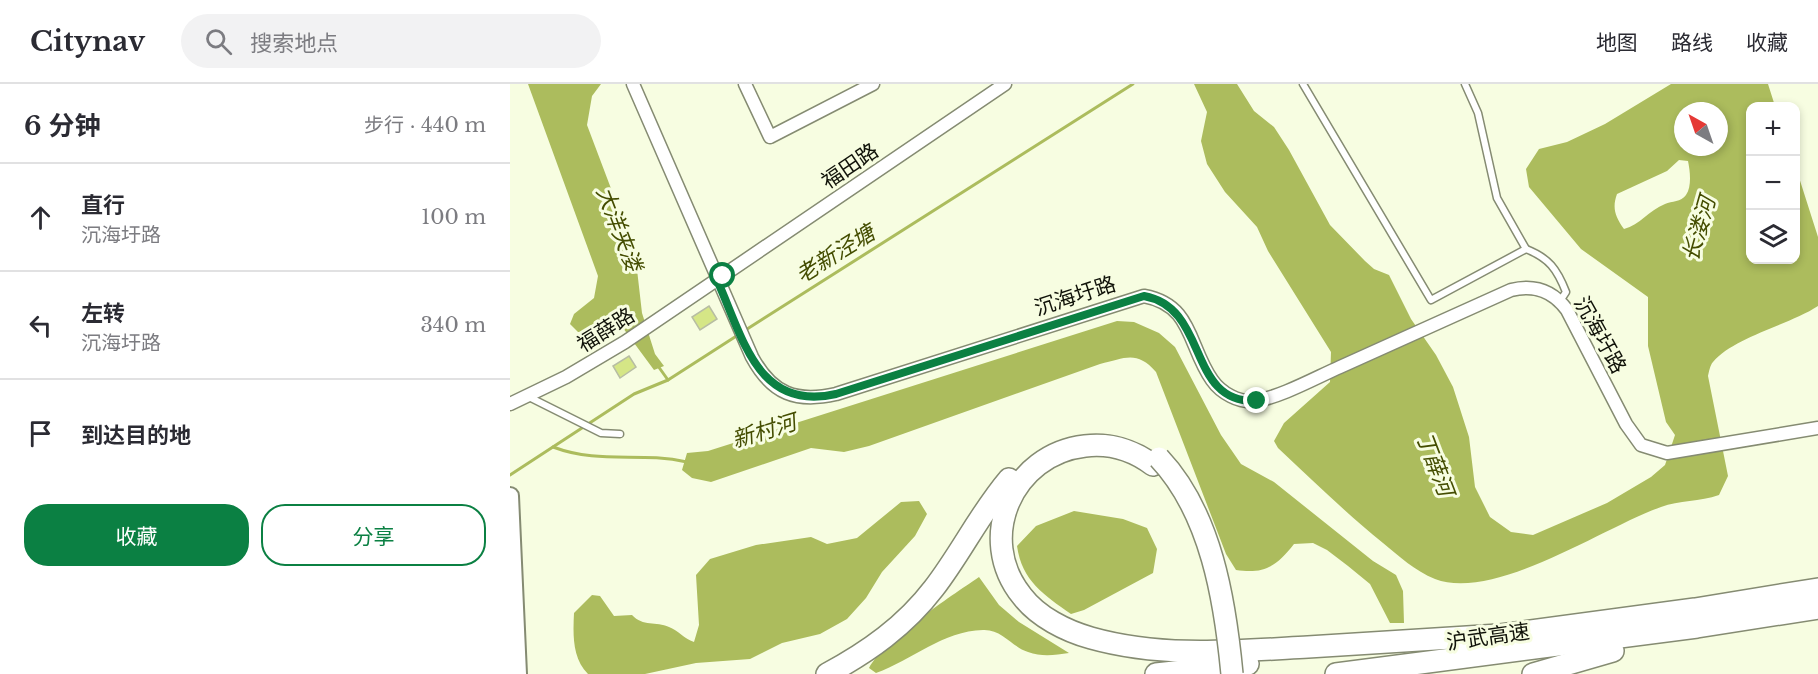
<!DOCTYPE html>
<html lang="zh">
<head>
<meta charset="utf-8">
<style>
  :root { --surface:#fff; --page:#f2f2f3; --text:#2b2b33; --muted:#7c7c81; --line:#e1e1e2; --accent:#0b8043 }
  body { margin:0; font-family:"Libre Baskerville","Noto Sans SC",serif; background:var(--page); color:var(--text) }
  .controls { position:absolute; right:18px; top:18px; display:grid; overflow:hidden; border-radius:12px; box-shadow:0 3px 9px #0003 }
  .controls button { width:54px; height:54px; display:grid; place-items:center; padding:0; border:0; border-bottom:2px solid var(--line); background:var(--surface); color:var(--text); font:30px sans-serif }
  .compass { position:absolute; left:1164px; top:18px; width:54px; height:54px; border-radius:50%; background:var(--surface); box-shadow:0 3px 9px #0003; rotate:320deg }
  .stop { position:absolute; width:18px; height:18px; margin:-14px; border:4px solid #0b8043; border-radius:50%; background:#fff }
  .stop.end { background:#0b8043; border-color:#fff; box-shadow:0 2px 6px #0008 }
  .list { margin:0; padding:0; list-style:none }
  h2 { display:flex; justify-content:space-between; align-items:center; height:78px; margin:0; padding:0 24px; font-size:26px }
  h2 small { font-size:20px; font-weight:400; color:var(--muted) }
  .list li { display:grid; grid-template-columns:39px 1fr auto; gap:18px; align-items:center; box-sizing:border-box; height:108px; padding:0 24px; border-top:2px solid var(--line) }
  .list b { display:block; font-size:22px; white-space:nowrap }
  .list p { margin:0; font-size:20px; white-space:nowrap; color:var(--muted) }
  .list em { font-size:20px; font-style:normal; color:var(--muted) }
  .actions { display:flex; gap:12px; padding:18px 24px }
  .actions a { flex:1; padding:14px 0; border:2px solid var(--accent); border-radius:24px; text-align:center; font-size:21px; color:var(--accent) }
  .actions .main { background:var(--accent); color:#fff }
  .icon { flex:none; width:33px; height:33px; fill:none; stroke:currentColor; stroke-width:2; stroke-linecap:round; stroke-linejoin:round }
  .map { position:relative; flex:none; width:1308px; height:590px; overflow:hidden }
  header { display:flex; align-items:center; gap:36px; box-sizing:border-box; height:84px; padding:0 30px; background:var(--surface); border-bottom:2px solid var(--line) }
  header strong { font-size:28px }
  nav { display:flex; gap:33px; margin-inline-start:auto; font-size:21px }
  .search { width:420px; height:54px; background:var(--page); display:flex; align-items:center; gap:15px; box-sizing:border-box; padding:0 21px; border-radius:33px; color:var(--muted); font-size:22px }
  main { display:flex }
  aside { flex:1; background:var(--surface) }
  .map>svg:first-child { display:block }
</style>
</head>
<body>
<header>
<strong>Citynav</strong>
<div class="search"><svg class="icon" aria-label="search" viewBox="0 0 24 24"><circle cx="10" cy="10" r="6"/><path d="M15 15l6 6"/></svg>搜索地点</div>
<nav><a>地图</a><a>路线</a><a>收藏</a></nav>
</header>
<main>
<aside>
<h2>6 分钟<small>步行 · 440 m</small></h2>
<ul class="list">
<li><svg class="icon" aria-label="ahead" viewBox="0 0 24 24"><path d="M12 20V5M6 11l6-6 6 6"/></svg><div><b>直行</b><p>沉海圩路</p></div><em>100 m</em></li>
<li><svg class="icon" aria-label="left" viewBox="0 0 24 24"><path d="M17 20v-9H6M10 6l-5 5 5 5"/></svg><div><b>左转</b><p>沉海圩路</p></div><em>340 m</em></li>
<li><svg class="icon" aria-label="arrive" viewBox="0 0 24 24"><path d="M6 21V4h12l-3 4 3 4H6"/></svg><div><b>到达目的地</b></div></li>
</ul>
<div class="actions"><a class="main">收藏</a><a>分享</a></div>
</aside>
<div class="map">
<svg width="1308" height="590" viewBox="0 0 1308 590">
  <rect width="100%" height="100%" fill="#f7fde1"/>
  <!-- water -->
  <g fill="#acbc5d" fill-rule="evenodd">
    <path d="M18,0H91L82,12L77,41L125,168L132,229L145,270L154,282L144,286L113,244C89,239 89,248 68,248L60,240L64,230L84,214L88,192Z"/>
    <path d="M684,0H727L744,27L764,43L779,66L820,141L855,177L864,185L879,191L901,235L926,271L943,303L959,353L965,403L980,433L1001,448L1023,451L1097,419L1141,393L1155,381L1165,351L1156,338L1138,262V213L1071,165L1019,103L1016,85L1029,65L1057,58L1095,40L1161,0H1258L1265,22H1240V176H1286V84L1308,153V222C1279,241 1224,253 1203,278C1200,281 1199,288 1198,292L1218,392L1209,411C1190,418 1169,416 1151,423C1094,443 984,518 925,495C905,487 889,472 873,459C836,429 802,396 768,364L764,357L774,339L820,298L821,268L758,167L747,143L715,108L697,80L691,57L697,28ZM1173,27H1209V63H1173ZM1169,76L1178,77C1180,87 1182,102 1176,111C1171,118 1162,117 1155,120C1139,126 1130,141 1114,145C1105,132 1102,124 1107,110L1157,87Z"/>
    <path d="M607,237L624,238L649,249L665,263L711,351L731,380L764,398L863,477L886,491L893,507L894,539H880L860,500L838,482L817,466L803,459L784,460C766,483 754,490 726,486L716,470L646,288C627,266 615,274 590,280L359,362L334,368L301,364L201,398L182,394L172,386L177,369L198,367Z"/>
    <path d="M409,417L417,430L405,452L372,488L356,514L337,535L310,550L272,559L240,575L186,579L135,590H78C62,574 63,550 64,529L82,511L90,512L104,532L122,531C133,543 146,537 159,543C168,546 174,555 184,558L189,541L186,491L200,475L246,461L301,453L317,460L347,454L391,418Z"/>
    <path d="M564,427L613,435L637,444L647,465L643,489L574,526L561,530C534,511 512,497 507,462L526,442Z"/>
    <path d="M469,493L489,521L509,538L559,569C545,571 532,573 518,568C502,563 492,545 473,546C433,547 402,576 366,589L359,584C375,555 440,513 469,493Z"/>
  </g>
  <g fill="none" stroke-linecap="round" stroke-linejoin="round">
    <!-- stream -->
    <g stroke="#acbc5d" stroke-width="3">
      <polyline points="234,247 623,0"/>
      <polyline points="148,282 158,296"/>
      <path d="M43,363C91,381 129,367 177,378"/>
      <polyline points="0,391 124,310 158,296 228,251"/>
    </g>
  </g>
  <!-- building -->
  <g fill="#d5e686" stroke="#b7bda3" stroke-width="1.5">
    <polygon points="199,222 207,235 190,246 182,233"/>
    <polygon points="119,272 126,283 110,294 103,282"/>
  </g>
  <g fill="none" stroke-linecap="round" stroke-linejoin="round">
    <defs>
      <g id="lane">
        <path d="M793,0L921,216L1016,165C1039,174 1047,185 1056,208L1050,217"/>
        <polyline points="955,0 968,29 987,114 1016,165"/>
        <polyline points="17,312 91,349 110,350"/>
      </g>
      <g id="street">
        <path d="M123,0L242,273C262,310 286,319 326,310L634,212C683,221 678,262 702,296C711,309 729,319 745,317C771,313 805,294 830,283C887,257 944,232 1001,206C1025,200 1043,207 1057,226L1116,340L1131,361L1157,369L1308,344"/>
        <polyline points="235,0 260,53 363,0"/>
        <polyline points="0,320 56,293 115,258 495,0"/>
      </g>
      <polyline id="secondary" points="0,412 8,590"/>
      <g id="highway">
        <path d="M643,381C623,366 599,359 575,362C503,370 465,454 512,512C528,533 556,547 581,554C652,574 725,567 798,563C862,559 925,555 989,551"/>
        <polyline points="975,553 1185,525 1308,505"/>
        <path d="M317,590C358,568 395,542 424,504C451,469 470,429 499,395"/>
        <polyline points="646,590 738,580"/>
        <polyline points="826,590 1187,543 1308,524"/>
        <polyline points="1023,590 1103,567"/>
      </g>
    </defs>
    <!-- lane casing -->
    <use href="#lane" stroke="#858b72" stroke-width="9"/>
    <!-- street casing -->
    <use href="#street" stroke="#858b72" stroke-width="15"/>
    <!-- secondary casing -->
    <use href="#secondary" stroke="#858b72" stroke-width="20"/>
    <!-- highway casing -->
    <use href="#highway" stroke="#858b72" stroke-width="24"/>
    <!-- lane -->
    <use href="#lane" stroke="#fff" stroke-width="6"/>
    <!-- street -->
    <use href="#street" stroke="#fff" stroke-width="12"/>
    <!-- secondary -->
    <use href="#secondary" stroke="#fff" stroke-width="16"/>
    <!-- highway -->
    <use href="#highway" stroke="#fff" stroke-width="21"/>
    <defs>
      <path id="highway-bridge" d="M649,374C701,429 715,516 722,590"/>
    </defs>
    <!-- highway-bridge casing -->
    <use href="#highway-bridge" stroke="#858b72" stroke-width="24" stroke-linecap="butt"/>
    <!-- highway-bridge -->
    <use href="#highway-bridge" stroke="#fff" stroke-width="21"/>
  </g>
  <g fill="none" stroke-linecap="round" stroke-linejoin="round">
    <!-- route -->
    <path stroke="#0b8043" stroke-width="8" d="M213,192L207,196C233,253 247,328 326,310L634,212C700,224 676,320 747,317"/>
  </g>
  <g text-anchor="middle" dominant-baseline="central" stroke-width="6" stroke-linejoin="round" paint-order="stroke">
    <!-- street labels -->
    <g font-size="21" fill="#101209" stroke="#f7fde1">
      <text transform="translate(340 82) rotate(-34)">福田路</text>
      <text transform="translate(565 212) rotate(-18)">沉海圩路</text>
      <text transform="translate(96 246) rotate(-32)">福薛路</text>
      <text transform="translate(1090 251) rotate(61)">沉海圩路</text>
      <text transform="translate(978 553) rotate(-8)">沪武高速</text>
    </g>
    <!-- water labels -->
    <g font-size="22" font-style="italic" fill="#444d01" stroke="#f7fde1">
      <text transform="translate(109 145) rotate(69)">大洋夹溇</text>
      <text transform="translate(1189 145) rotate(-74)">长溇河</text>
      <text transform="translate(325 170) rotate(-32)">老新泾塘</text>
      <text transform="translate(254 347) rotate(-17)">新村河</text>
      <text transform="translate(925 380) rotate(69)">丁薛河</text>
    </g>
  </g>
</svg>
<div class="controls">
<button>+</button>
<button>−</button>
<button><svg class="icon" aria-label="layers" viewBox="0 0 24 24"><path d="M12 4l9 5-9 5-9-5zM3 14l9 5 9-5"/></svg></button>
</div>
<svg class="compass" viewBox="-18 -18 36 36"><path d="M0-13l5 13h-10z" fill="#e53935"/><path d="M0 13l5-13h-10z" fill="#7c7c81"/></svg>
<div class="stop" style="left:213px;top:192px"></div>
<div class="stop end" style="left:747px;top:317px"></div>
</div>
</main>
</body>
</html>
